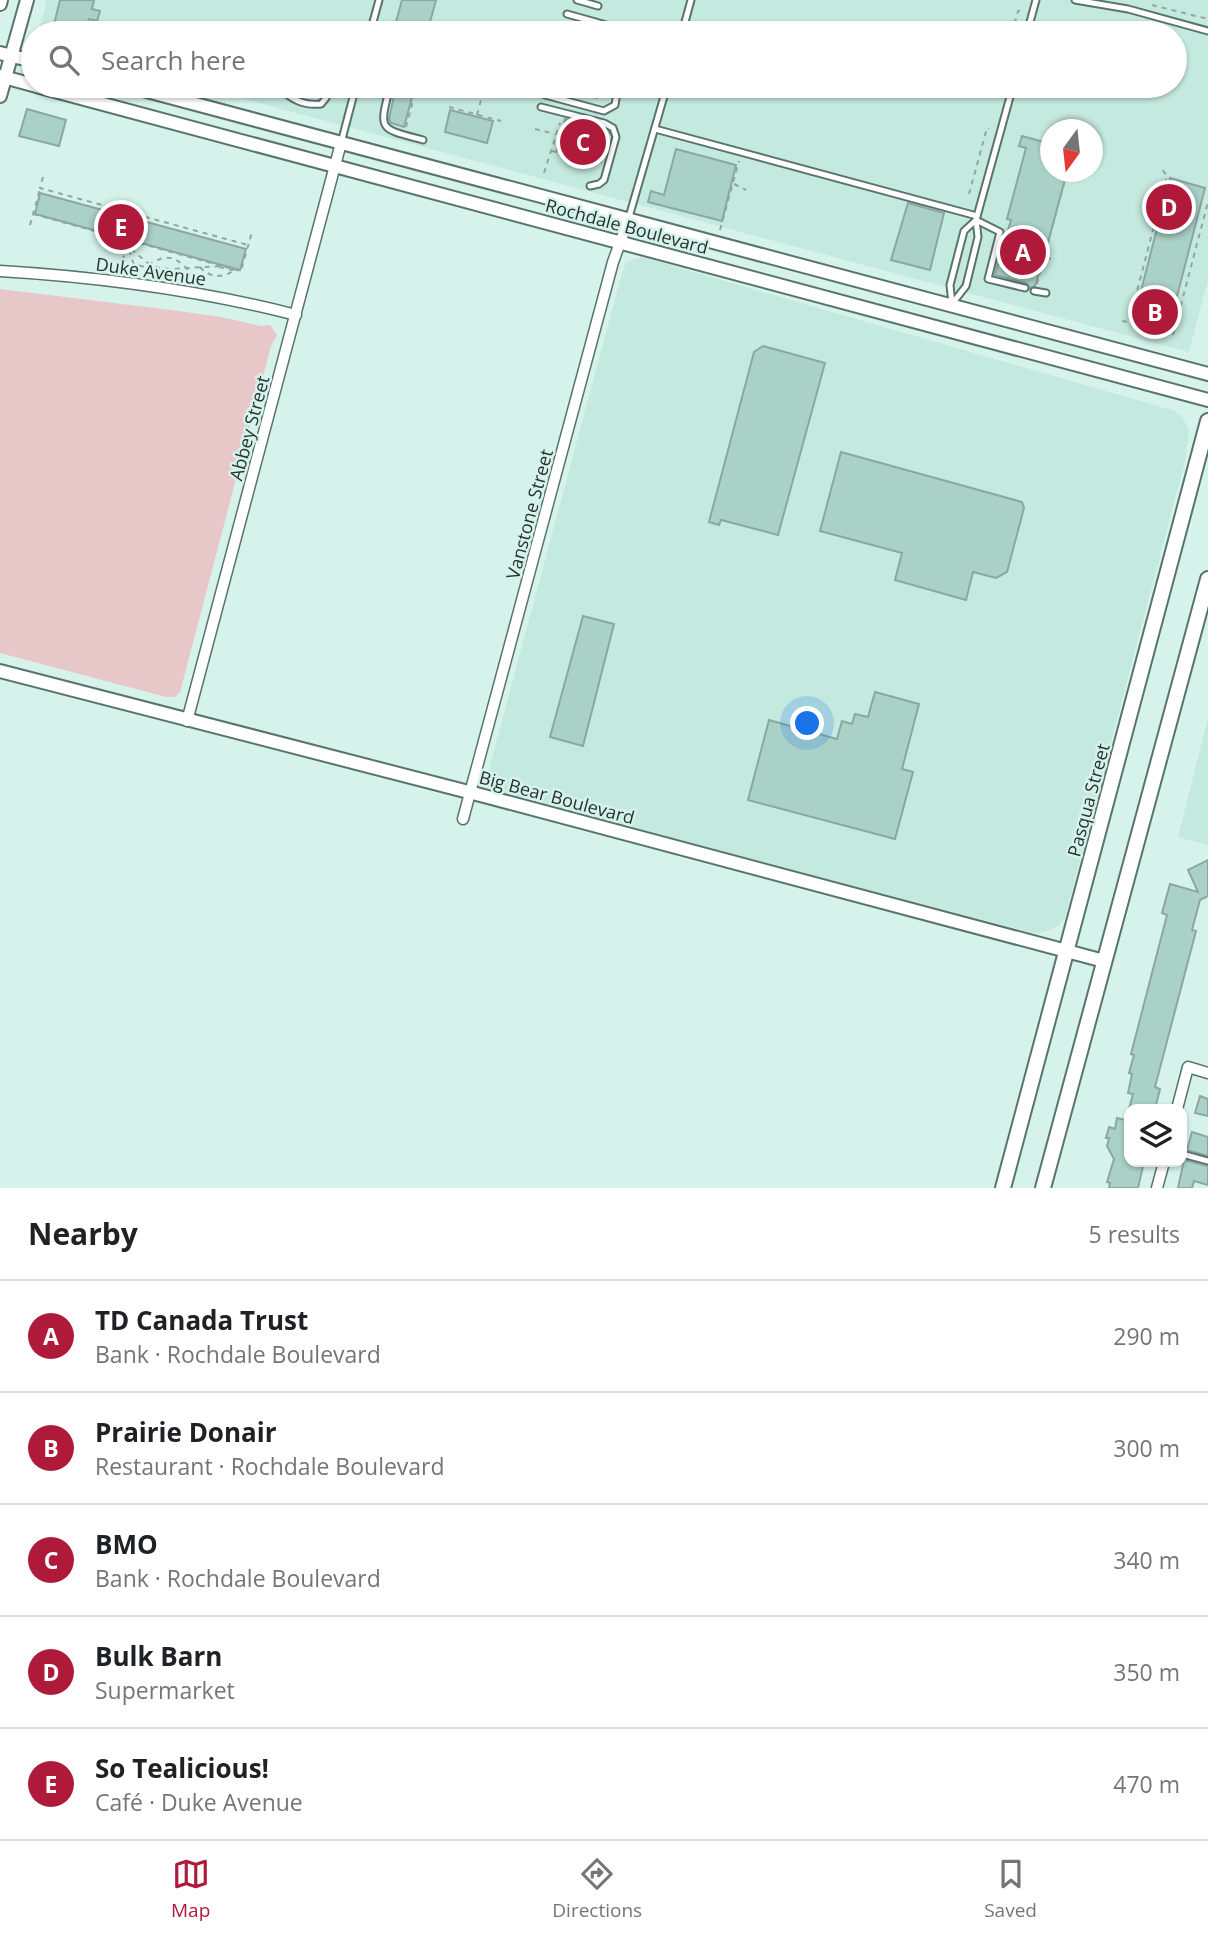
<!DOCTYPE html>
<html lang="en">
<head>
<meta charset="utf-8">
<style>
  :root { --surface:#fff; --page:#f6f6f6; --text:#202124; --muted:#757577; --line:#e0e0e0; --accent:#af1a3b }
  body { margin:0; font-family:"Open Sans",sans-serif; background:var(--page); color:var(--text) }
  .controls { position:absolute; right:21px; bottom:21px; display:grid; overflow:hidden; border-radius:14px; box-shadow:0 2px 5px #0004 }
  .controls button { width:63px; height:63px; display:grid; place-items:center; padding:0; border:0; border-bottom:2px solid var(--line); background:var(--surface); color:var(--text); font:35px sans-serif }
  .compass { position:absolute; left:1040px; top:119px; width:63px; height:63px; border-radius:50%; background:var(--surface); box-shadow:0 2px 5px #0004; rotate:195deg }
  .you { position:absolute; left:808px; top:724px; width:24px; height:24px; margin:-18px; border:5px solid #fff; border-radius:50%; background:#1a73e8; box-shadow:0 0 0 10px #1a73e833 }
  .badge { display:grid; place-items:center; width:46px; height:46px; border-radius:50%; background:var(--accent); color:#fff; font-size:23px; font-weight:700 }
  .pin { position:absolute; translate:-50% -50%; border:4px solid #fff; box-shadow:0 2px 7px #0006 }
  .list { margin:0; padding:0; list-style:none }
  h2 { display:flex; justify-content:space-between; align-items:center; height:91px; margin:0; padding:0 28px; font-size:30px }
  h2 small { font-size:23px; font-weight:400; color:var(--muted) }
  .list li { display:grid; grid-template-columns:46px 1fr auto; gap:21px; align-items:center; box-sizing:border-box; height:112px; padding:0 28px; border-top:2px solid var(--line) }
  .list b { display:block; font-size:26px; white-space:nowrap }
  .list p { margin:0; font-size:23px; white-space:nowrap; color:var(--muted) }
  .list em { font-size:23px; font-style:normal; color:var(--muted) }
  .icon { flex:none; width:38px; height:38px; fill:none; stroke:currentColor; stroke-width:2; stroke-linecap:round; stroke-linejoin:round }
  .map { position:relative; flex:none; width:1208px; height:1188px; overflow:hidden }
  .search { position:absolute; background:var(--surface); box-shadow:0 2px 5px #0004; left:21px; right:21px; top:21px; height:77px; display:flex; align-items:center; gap:18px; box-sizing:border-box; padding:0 24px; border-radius:38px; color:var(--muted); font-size:26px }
  .sheet { height:651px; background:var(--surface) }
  nav { display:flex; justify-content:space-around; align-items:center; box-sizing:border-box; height:98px; border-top:2px solid var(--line); background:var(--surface); font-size:19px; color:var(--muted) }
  nav a { display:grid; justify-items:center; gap:4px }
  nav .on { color:var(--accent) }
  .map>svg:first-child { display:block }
</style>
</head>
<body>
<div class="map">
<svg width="1208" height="1188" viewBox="0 0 1208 1188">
  <rect width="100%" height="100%" fill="#d6f3eb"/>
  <!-- built -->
  <g fill="#c4e9df" fill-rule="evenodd">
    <path d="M47,0H1208V280L1189,352L195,86H1175V33H38ZM1050,130H1092V172H1050Z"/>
    <polygon points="642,257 1175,411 1183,418 1189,431 1185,461 1065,917 1057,927 1038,934 506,796 495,791 489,783 488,773 622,273 626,263 633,259"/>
    <polygon points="1208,718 1208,845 1178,837"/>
  </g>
  <!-- green -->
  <polygon fill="#e7c7c8" points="0,289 171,310 221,317 261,326 270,325 277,335 271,346 180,692 175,697 166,697 0,653"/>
  <!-- building -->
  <g fill="#aad1c7" stroke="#8ca7a0" stroke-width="2">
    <polygon points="60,0 94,0 92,9 100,11 97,21 89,19 85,33 52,33"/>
    <polygon points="402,0 436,0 427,33 393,33"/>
    <polygon points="396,86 415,86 404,127 391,123 389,119"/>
    <polygon points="562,86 601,86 597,98 562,89"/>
    <polygon points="27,109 66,120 59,146 19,136"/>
    <polygon points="450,110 493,121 487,143 445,132"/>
    <polygon points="565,119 609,132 601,162 557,150"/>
    <polygon points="1022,136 1051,144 1051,172 1067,172 1043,261 1035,286 1030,288 1026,283 995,275 1011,220 1007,219 1026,148 1019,146"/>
    <polygon points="676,149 736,165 722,221 648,202 651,191 664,195"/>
    <polygon points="1170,178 1205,188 1168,331 1133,322"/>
    <polygon points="40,193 246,249 240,270 35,214"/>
    <polygon points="908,203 944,213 930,270 891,260"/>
    <polygon points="763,346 825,363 778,535 721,520 719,525 709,522 754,352"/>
    <polygon points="841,452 1022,502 1024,508 1007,572 996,578 973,572 966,600 895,580 902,553 820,531"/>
    <polygon points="583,616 614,624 583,746 550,737"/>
    <polygon points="875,692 919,704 902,769 913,772 895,839 748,800 769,720 837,739 842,721 852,724 855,714 868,717"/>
    <polygon points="1208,860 1208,896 1200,900 1192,930 1196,931 1155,1087 1160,1089 1155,1109 1129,1109 1133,1094 1128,1093 1132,1074 1129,1073 1134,1055 1131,1054 1167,915 1162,913 1170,884 1198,892 1188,870"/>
    <polygon points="1200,1096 1208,1099 1208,1116 1195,1113"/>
    <polygon points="1117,1118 1129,1121 1129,1162 1144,1162 1138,1188 1109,1188 1110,1183 1107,1182 1114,1159 1107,1146 1109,1138 1106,1138 1109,1127 1115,1129"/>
    <polygon points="1192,1132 1208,1137 1208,1156 1187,1150"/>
    <polygon points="1184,1160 1208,1166 1208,1185 1194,1181 1192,1188 1178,1188"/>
  </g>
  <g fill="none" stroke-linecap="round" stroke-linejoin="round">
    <defs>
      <g id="service">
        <polyline points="577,0 598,6"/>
        <polyline points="1075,0 1128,9 1208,31"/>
        <polyline points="567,14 617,28 621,33"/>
        <polyline points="339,33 341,27"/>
        <polyline points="370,33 379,0"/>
        <polyline points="682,33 691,0"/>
        <polyline points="1027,33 1036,0"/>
        <path d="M279,86C289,99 304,106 321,104L326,98L329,86"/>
        <path d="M390,86C379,131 378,128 423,140"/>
        <polyline points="545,95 604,111 615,105 618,86"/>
        <polyline points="541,107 604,123 613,128 616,137 604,180 599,184 590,186"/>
        <polyline points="655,129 977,216"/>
        <polyline points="341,143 356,86"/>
        <polyline points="629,217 667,86"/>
        <polyline points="976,220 1000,232 988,279 1025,288"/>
        <polyline points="1034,291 1046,293"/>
        <polyline points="952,304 966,286 978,237 976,220 1013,86"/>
        <polyline points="952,304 950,285 964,231 976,220"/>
        <polyline points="1182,1154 1208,1161"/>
      </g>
      <g id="minor">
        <path d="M0,271C100,277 199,290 296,315"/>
        <polyline points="187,721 341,143"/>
        <polyline points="463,819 613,262 629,218"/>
        <polyline points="1177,1109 1188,1067 1208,1073"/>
        <polyline points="1157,1188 1164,1162"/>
      </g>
      <g id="tertiary">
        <polyline points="0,4 1,0"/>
        <polyline points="0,53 33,61"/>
        <polyline points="0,76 33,85"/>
        <polyline points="36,86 1208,400"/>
        <polyline points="128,86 1208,374"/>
        <polyline points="0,96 27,0"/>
        <polyline points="0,671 488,797 1104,961"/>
      </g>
      <g id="secondary">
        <polyline points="1003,1188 1208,421"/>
        <polyline points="1043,1188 1208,579"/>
      </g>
    </defs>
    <!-- service casing -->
    <use href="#service" stroke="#59736d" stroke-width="9"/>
    <!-- minor casing -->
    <use href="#minor" stroke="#59736d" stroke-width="13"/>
    <!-- tertiary casing -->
    <use href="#tertiary" stroke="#59736d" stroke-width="16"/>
    <!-- secondary casing -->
    <use href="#secondary" stroke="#59736d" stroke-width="18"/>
    <!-- path -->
    <g stroke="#91a7a1" stroke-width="2" stroke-dasharray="5 5" stroke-linecap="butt">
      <polyline points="1152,5 1208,19"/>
      <polyline points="294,28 312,33"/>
      <polyline points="1012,33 1018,11 1020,11"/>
      <polyline points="436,86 437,86"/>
      <polyline points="998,86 999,90"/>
      <polyline points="299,91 302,92 304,86"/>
      <polyline points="449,107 501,121"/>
      <polyline points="477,115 483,93"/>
      <polyline points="406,127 417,86"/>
      <polyline points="535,129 555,134"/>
      <polyline points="552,151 593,162 592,165"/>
      <polyline points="544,173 560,123"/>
      <polyline points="1067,174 1079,177"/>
      <polyline points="43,177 40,188 248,245"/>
      <polyline points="734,184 746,190"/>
      <polyline points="969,194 987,128 989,129"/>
      <polyline points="33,214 222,266"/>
      <polyline points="30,225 40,189"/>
      <polyline points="720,230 739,161"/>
      <path d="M125,241C131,249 130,256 134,264L145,267C169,250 180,258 196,280"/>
      <polyline points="131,249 149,264 159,268 171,269 222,266 241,271 252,232"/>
      <polyline points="1046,258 1055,260"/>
      <path d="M200,267C209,277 221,279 233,271"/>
      <polyline points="219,267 237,271"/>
      <polyline points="120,270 127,245"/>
      <polyline points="1037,284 1067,172"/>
      <polyline points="1122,321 1129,322 1167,176 1162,169"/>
      <polyline points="1173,335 1208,202"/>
    </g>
    <!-- service -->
    <use href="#service" stroke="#fff" stroke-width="5"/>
    <!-- minor -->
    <use href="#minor" stroke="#fff" stroke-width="10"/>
    <!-- tertiary -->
    <use href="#tertiary" stroke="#fff" stroke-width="12"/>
    <!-- secondary -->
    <use href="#secondary" stroke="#fff" stroke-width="14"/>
  </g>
  <g text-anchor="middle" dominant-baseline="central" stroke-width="5" stroke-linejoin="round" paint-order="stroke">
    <!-- street labels -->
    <g font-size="18" fill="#27322f" stroke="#d6f3eb">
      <text transform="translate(627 226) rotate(15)">Rochdale Boulevard</text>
      <text transform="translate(151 271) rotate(8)">Duke Avenue</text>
      <text transform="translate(249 428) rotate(-75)">Abbey Street</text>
      <text transform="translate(529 514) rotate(-75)">Vanstone Street</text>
      <text transform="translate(557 797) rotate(15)">Big Bear Boulevard</text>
      <text transform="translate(1088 800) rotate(-75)">Pasqua Street</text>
    </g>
  </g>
</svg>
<div class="controls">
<button><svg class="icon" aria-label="layers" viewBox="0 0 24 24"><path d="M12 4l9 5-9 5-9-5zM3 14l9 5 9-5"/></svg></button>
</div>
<svg class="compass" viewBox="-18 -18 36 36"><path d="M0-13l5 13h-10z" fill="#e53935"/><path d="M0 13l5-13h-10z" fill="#757577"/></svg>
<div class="you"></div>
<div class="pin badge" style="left:1023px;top:252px">A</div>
<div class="pin badge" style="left:1155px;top:312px">B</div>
<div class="pin badge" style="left:583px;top:142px">C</div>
<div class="pin badge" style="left:1169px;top:207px">D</div>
<div class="pin badge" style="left:121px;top:227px">E</div>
<div class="search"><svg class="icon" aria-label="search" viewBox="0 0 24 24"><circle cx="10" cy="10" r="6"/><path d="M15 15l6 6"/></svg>Search here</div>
</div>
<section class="sheet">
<h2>Nearby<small>5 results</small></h2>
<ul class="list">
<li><span class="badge">A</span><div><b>TD Canada Trust</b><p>Bank · Rochdale Boulevard</p></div><em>290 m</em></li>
<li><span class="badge">B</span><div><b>Prairie Donair</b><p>Restaurant · Rochdale Boulevard</p></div><em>300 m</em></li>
<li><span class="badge">C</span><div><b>BMO</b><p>Bank · Rochdale Boulevard</p></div><em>340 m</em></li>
<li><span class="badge">D</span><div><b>Bulk Barn</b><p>Supermarket</p></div><em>350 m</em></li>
<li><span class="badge">E</span><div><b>So Tealicious!</b><p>Café · Duke Avenue</p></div><em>470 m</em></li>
</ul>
</section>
<nav>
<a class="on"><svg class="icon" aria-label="map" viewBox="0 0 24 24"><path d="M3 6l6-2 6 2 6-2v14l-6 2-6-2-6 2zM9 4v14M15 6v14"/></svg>Map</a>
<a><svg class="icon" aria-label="directions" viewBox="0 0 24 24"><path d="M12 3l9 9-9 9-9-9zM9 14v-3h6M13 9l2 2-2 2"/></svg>Directions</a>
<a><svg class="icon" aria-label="saved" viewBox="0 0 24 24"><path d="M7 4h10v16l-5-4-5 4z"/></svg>Saved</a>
</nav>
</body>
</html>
